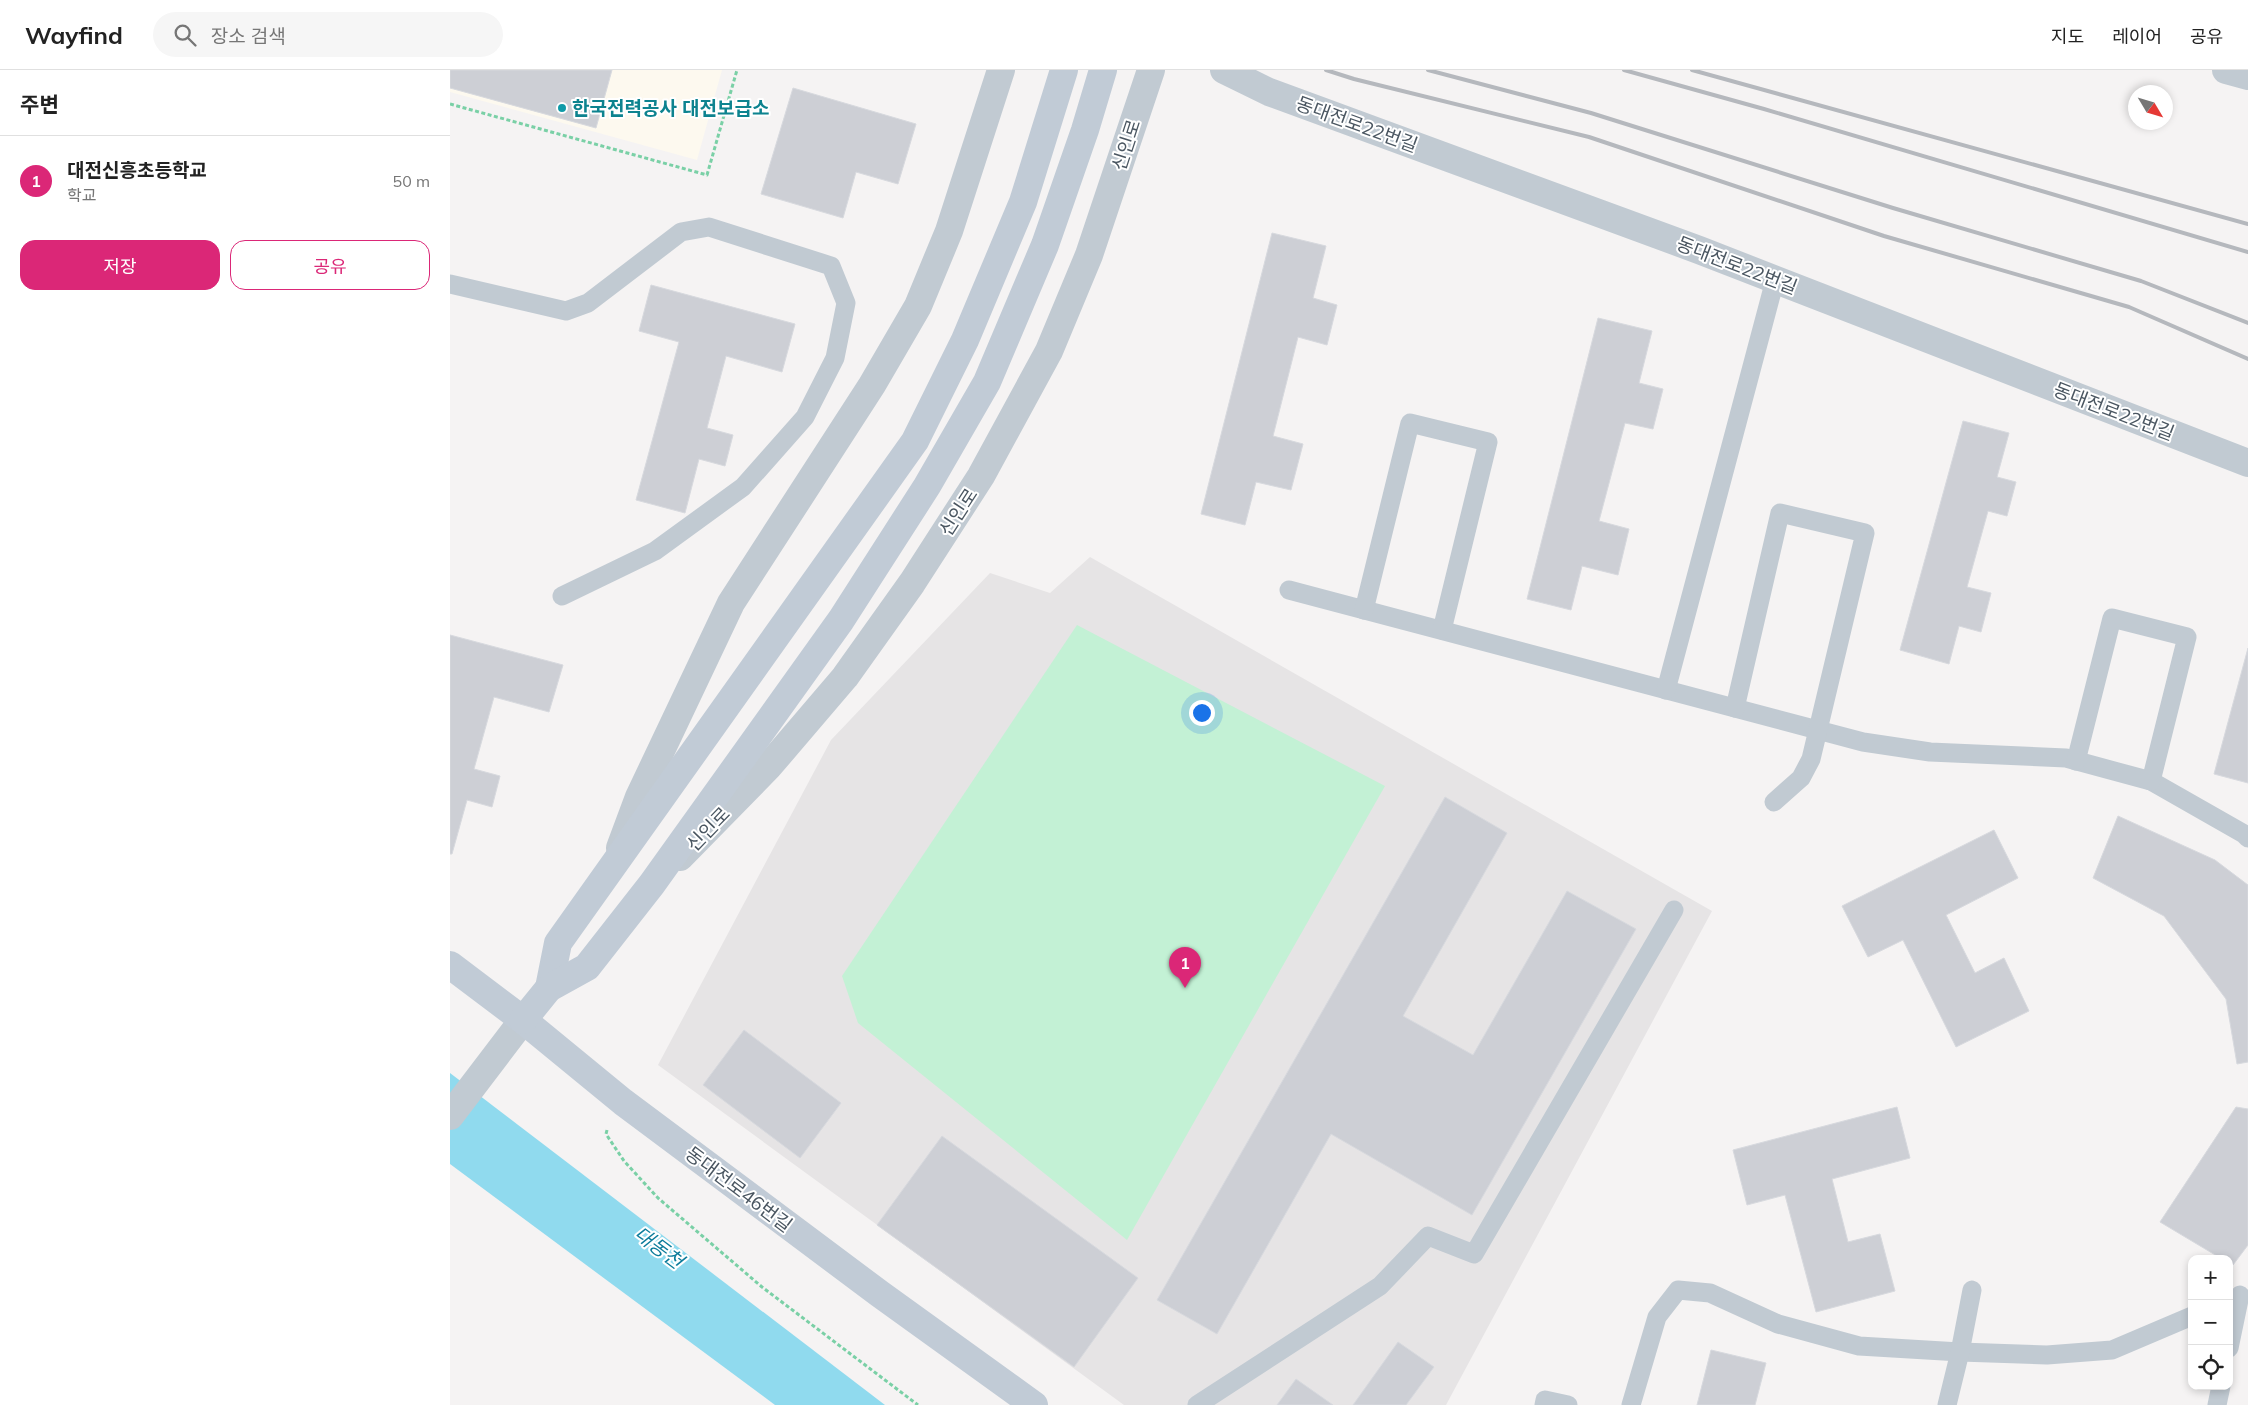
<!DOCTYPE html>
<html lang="ko">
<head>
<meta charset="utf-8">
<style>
  :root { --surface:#fff; --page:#f6f6f6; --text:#222; --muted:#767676; --line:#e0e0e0; --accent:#db2777 }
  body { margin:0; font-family:Mulish,"Noto Sans KR",sans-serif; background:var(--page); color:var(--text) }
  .controls { position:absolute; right:15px; bottom:15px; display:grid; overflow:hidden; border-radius:10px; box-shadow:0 2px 8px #0003 }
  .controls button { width:45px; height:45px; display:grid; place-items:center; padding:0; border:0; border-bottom:1px solid var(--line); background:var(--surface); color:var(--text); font:25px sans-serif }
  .compass { position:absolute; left:1678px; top:15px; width:45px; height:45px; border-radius:50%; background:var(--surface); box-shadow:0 2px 8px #0003; rotate:128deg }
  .you { position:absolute; left:751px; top:642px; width:18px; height:18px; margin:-12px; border:4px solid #fff; border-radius:50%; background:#1a73e8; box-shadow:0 0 0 8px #1a73e833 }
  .badge { display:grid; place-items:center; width:32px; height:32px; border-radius:50%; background:var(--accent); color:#fff; font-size:16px; font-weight:700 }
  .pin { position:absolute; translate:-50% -41px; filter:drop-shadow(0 1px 2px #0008) }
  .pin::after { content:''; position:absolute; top:26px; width:18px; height:15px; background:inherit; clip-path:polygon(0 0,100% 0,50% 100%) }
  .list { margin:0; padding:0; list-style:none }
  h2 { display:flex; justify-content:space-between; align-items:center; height:65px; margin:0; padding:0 20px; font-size:21px }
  h2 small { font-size:16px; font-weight:400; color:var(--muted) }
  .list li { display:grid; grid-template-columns:32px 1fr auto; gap:15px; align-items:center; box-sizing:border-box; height:90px; padding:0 20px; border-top:1px solid var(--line) }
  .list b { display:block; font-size:19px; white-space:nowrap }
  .list p { margin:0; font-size:16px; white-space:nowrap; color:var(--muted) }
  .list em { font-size:16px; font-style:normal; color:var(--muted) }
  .actions { display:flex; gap:10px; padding:15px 20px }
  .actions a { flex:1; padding:11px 0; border:1px solid var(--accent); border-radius:15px; text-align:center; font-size:18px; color:var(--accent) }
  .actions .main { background:var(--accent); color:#fff }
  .icon { flex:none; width:28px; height:28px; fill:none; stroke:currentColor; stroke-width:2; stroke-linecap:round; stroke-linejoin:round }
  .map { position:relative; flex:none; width:1798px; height:1335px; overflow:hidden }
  header { display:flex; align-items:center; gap:30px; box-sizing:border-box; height:70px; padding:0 25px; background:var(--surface); border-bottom:1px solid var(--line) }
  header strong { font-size:24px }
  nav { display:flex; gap:28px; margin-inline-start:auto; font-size:18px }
  .search { width:350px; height:45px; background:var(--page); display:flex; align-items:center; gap:12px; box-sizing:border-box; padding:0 18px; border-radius:28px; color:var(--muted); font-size:19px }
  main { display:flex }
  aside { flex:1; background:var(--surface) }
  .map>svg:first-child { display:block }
</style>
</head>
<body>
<header>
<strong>Wayfind</strong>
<div class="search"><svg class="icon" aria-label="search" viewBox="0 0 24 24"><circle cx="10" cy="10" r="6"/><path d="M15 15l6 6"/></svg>장소 검색</div>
<nav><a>지도</a><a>레이어</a><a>공유</a></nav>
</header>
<main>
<aside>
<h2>주변<small></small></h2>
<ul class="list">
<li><span class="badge">1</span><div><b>대전신흥초등학교</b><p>학교</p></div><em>50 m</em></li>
</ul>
<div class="actions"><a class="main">저장</a><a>공유</a></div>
</aside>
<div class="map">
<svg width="1798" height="1335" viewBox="0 0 1798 1335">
  <rect width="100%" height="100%" fill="#f5f3f3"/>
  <!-- commercial -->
  <polygon fill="#fdf9ef" points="0,0 272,0 247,90 0,22"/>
  <!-- education -->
  <polygon fill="#e6e4e5" points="640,487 1262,841 996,1335 674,1335 208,995 381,670 540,503 600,523"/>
  <!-- green -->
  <polygon fill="#c3f1d5" points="627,555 935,716 677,1170 408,953 392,906"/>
  <!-- water -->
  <polygon fill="#90daee" points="0,1003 435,1335 325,1335 0,1094"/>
  <!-- building -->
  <g fill="#cdcfd5" stroke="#d7d9de">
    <polygon points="0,0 162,0 146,58 0,18"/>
    <polygon points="343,18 466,54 448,114 406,102 393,148 311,124"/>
    <polygon points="822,163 876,176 863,228 887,235 877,275 848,267 823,366 853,374 841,420 806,412 795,455 751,444"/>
    <polygon points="201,215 345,254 332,302 276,286 257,358 283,365 275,396 249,389 235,443 186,430 229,272 189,261"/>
    <polygon points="1148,248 1202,261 1189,313 1213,319 1203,359 1175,353 1149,451 1179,459 1168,505 1132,496 1121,540 1077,529"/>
    <polygon points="1513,351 1559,363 1547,407 1566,412 1557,446 1538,441 1517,517 1541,523 1531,562 1509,556 1499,594 1450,580"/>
    <polygon points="0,565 113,595 99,642 44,627 24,699 50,706 42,737 17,730 2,784 0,784"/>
    <polygon points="1798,578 1798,713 1764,704"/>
    <polygon points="995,727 1057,763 953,946 1023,985 1117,821 1186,859 1022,1145 881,1064 767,1264 707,1230"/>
    <polygon points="1668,746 1765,790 1798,815 1798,992 1787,994 1776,929 1714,846 1643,808"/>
    <polygon points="1544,760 1568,808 1496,845 1525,903 1554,888 1579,941 1506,977 1453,870 1418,887 1392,836"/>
    <polygon points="294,960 391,1033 350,1088 253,1015"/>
    <polygon points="1447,1037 1460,1088 1382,1109 1398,1172 1430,1164 1445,1221 1366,1242 1335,1125 1297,1135 1283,1080"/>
    <polygon points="1786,1037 1798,1039 1798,1175 1783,1195 1779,1193 1779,1189 1772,1189 1710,1152"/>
    <polygon points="492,1066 688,1208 624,1297 427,1155"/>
    <polygon points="948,1272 984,1297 956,1335 903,1335"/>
    <polygon points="1261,1280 1316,1293 1305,1335 1247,1335"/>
    <polygon points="846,1309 883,1335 827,1335"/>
  </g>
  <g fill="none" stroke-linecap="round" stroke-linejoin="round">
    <!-- path -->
    <g stroke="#7ad0a6" stroke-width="3" stroke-dasharray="4 2.5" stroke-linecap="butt">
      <polyline points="0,34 257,105 287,0"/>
      <polyline points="157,1060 156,1064 174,1091 208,1128 312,1217 468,1335"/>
    </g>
    <!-- lane -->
    <g stroke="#c1cad2" stroke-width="19">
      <polyline points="0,214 116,241 138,233 231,162 259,157 381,196 396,233 385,288 355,347 293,417 205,481 112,526"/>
      <polyline points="839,520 1413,672 1480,682 1616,688 1701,711 1794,764 1798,768"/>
      <polyline points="914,540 960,353 1038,372 992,560"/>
      <polyline points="1216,620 1325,210"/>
      <polyline points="1285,638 1330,443 1415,463 1361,689 1351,708 1324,732"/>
      <polyline points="1626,691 1662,548 1737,567 1701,711"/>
      <polyline points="1779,1278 1790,1225"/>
      <polyline points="747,1335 930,1216 978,1166 1024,1184 1224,840"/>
      <polyline points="1094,1335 1095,1330 1118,1335"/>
      <polyline points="1181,1335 1207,1247 1228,1220 1260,1223 1328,1254 1409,1276 1510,1282 1597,1285 1662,1280 1742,1246"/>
      <polyline points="1497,1335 1510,1282 1522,1220"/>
      <polyline points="1767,1335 1771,1316"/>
    </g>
    <!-- street -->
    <g stroke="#c1cad2" stroke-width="28">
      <polyline points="774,0 819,22 1249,180 1798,393"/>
      <polyline points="1776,0 1798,6"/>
      <polyline points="170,778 189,727 281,533 422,315 468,236 499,161 551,0"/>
      <polyline points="230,787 319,696 395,607 462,513 531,406 599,281 639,185 701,0"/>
      <polyline points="0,1046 73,950"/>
    </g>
    <!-- secondary -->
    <g stroke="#c1cbd6" stroke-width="28">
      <polyline points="0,895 73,950 173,1032 430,1224 584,1335"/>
      <polyline points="99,918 108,873 465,371 515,270 573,132 614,0"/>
      <polyline points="73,950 99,918 137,897 202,814 391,550 477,416 537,312 595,175 635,60 653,0"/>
    </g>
    <!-- rail -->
    <g stroke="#b5b8bd" stroke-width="4">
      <polyline points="876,0 904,9 1139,67 1434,166 1679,237 1798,289"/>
      <polyline points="978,0 1141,43 1443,138 1691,211 1798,253"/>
      <polyline points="1174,0 1314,39 1798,182"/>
      <polyline points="1242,0 1798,154"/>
    </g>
  </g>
  <!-- markers -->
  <circle fill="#0f9aa8" stroke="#fff" stroke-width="2" cx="112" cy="38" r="5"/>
  <g text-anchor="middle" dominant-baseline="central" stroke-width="4" stroke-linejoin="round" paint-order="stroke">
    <!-- culture labels -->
    <g font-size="19" font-weight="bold" fill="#0d838f" stroke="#fff" text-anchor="start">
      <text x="122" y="38">한국전력공사 대전보급소</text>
    </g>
    <!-- street labels -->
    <g font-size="19" fill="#4a5661" stroke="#fff">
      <text transform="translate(907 54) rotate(20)">동대전로22번길</text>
      <text transform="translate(676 75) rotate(-72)">신인로</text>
      <text transform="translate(1287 195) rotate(21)">동대전로22번길</text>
      <text transform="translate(1664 341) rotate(21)">동대전로22번길</text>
      <text transform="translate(508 442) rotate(-57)">신인로</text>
      <text transform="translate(258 759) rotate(-46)">신인로</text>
      <text transform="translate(289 1119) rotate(37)">동대전로46번길</text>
    </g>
    <!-- water labels -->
    <g font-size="20" font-style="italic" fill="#0c7c9b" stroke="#fff">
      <text transform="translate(209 1177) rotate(37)">대동천</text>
    </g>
  </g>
</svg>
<div class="controls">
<button>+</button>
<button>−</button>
<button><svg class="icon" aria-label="locate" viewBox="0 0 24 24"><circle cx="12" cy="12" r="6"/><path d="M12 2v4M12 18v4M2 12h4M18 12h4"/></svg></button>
</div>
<svg class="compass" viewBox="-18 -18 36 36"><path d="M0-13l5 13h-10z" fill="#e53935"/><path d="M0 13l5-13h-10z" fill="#767676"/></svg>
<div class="you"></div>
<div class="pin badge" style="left:735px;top:918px">1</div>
</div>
</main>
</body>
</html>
